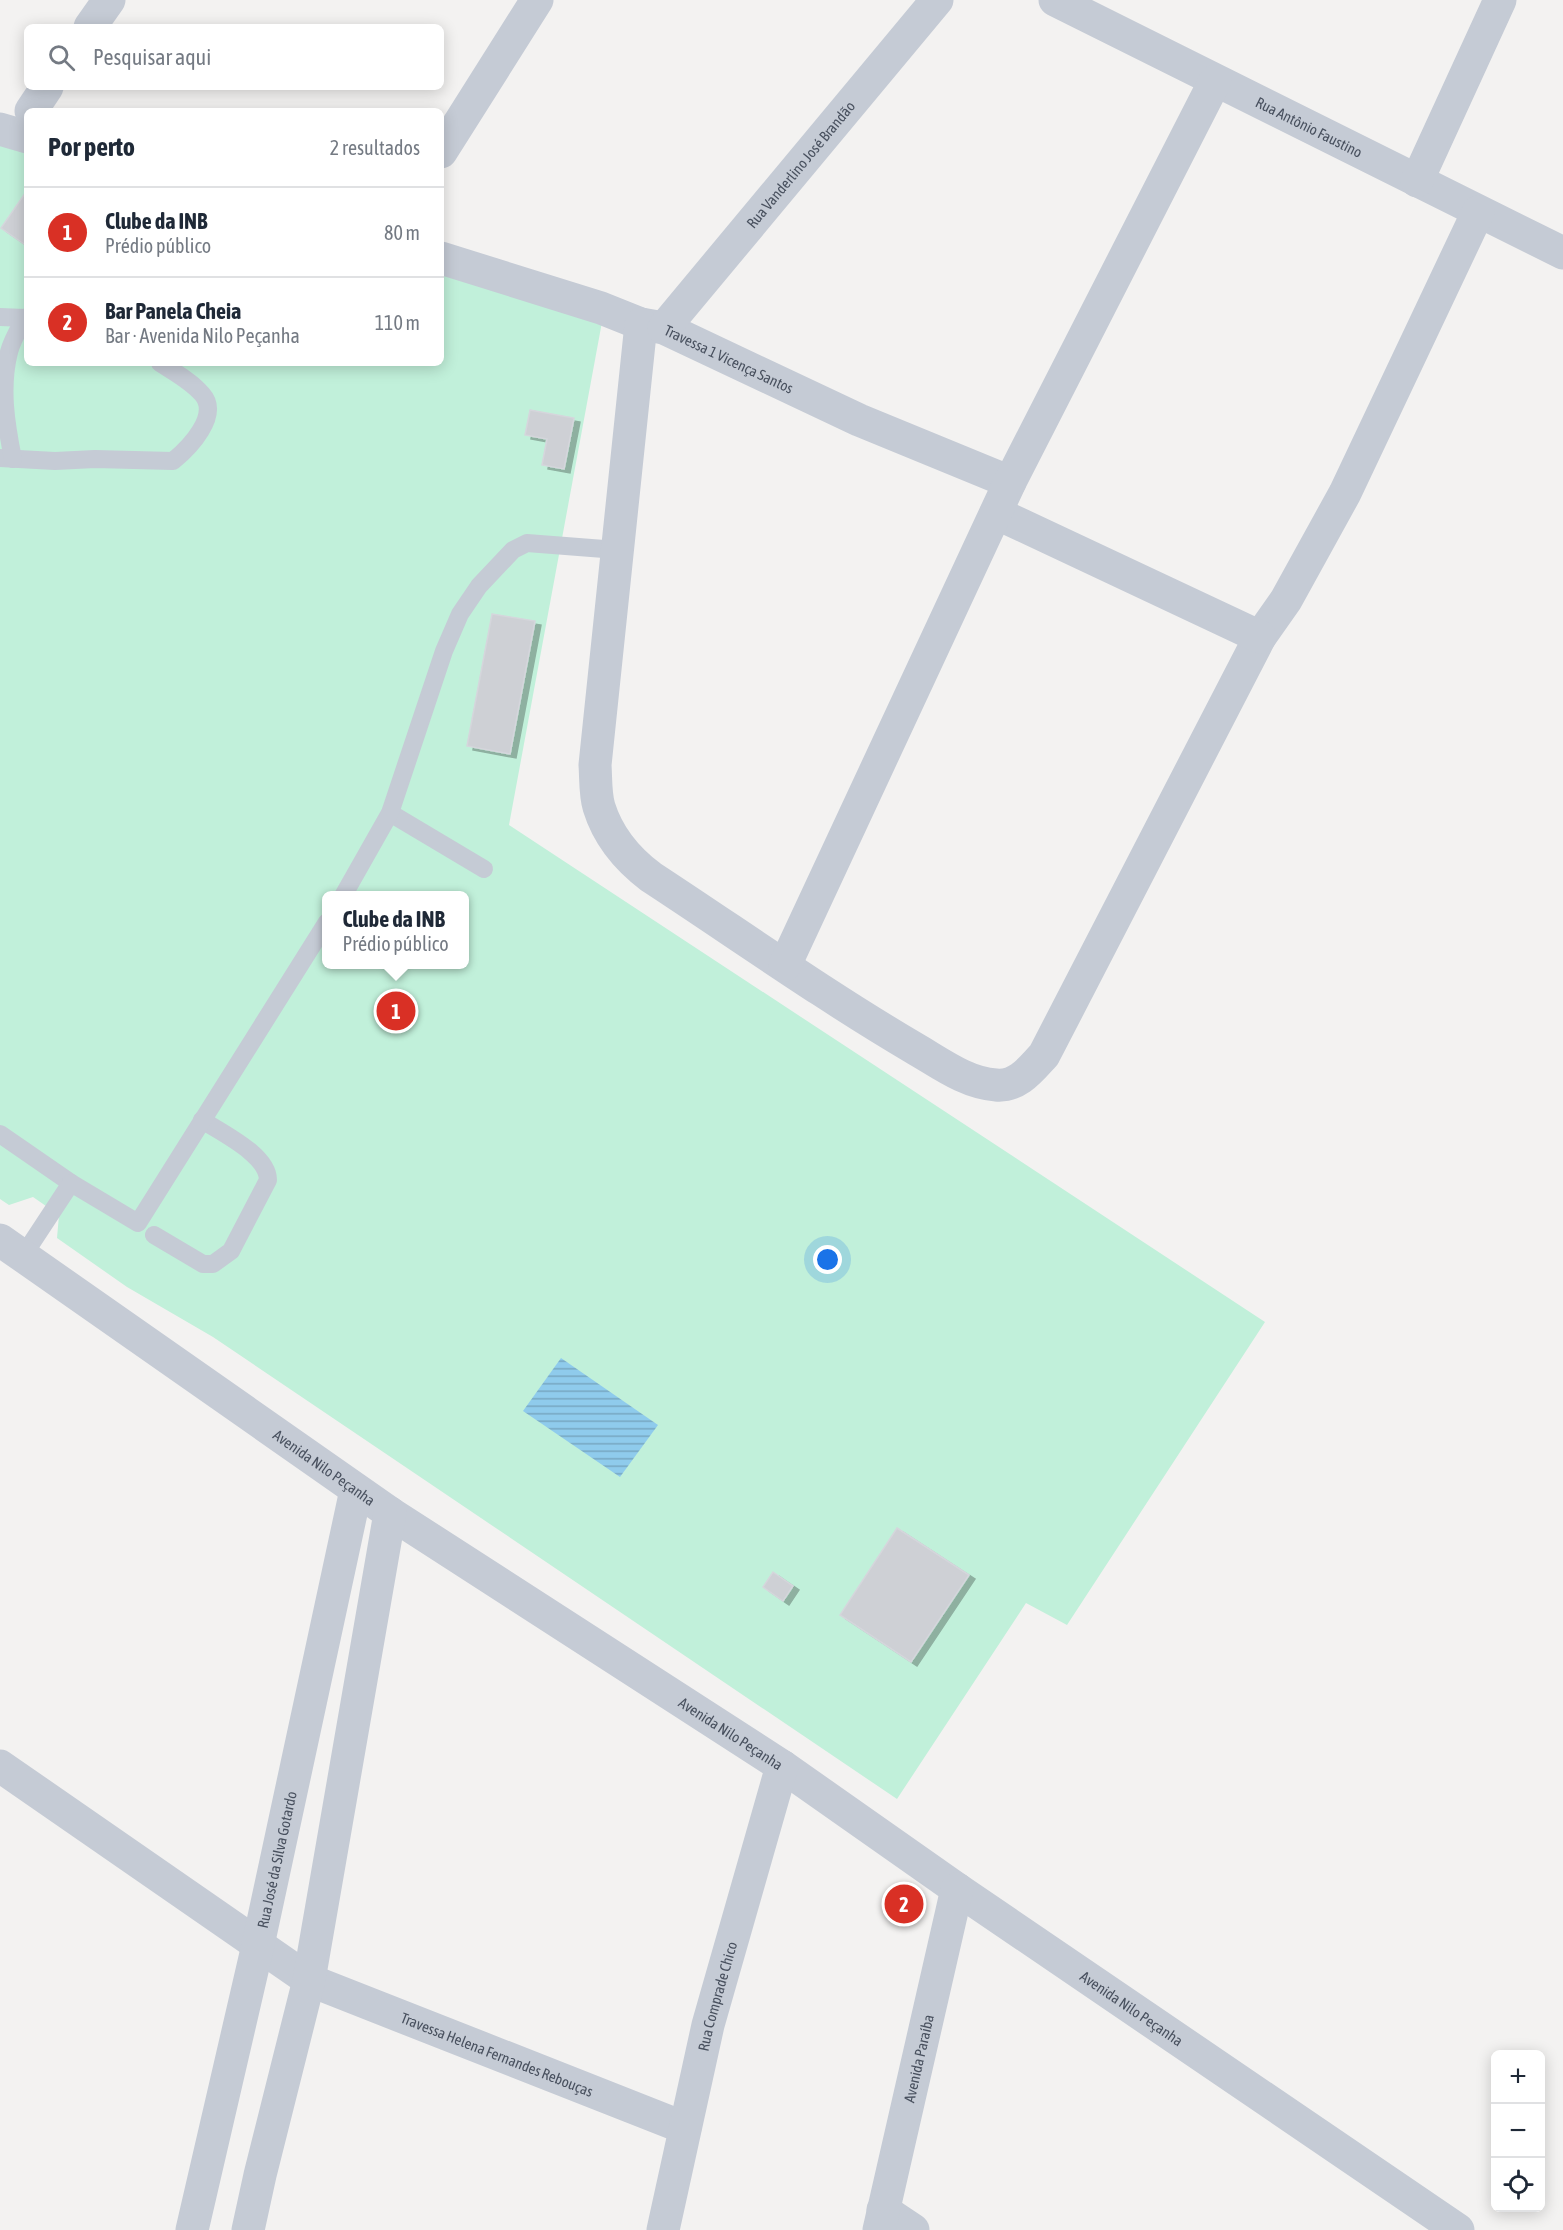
<!DOCTYPE html>
<html lang="pt">
<head>
<meta charset="utf-8">
<style>
  :root { --surface:#fff; --page:#f6f6f7; --text:#1f2937; --muted:#747a83; --line:#e0e1e3; --accent:#d93025 }
  body { margin:0; font-family:"Asap Condensed",sans-serif; background:var(--page); color:var(--text) }
  .controls { position:absolute; right:18px; bottom:18px; display:grid; overflow:hidden; border-radius:9px; box-shadow:0 3px 15px #0003 }
  .controls button { width:54px; height:54px; display:grid; place-items:center; padding:0; border:0; border-bottom:2px solid var(--line); background:var(--surface); color:var(--text); font:30px sans-serif }
  .you { position:absolute; left:828px; top:1260px; width:21px; height:21px; margin:-15px; border:4px solid #fff; border-radius:50%; background:#1a73e8; box-shadow:0 0 0 9px #1a73e833 }
  .badge { display:grid; place-items:center; width:39px; height:39px; border-radius:50%; background:var(--accent); color:#fff; font-size:20px; font-weight:700 }
  .pin { position:absolute; translate:-50% -50%; border:3px solid #fff; box-shadow:0 2px 6px #0006 }
  .popup { position:absolute; left:322px; top:891px; width:147px; height:78px; box-sizing:border-box; display:grid; place-content:center; border-radius:9px; background:var(--surface); filter:drop-shadow(0 2px 4px #0005); font-size:20px; white-space:nowrap; color:var(--muted) }
  .popup b { font-size:22px; color:var(--text) }
  .popup::after { content:''; position:absolute; left:50%; top:100%; margin-left:-12px; border:12px solid transparent; border-top-color:var(--surface) }
  .list { margin:0; padding:0; list-style:none }
  h2 { display:flex; justify-content:space-between; align-items:center; height:78px; margin:0; padding:0 24px; font-size:26px }
  h2 small { font-size:20px; font-weight:400; color:var(--muted) }
  .list li { display:grid; grid-template-columns:39px 1fr auto; gap:18px; align-items:center; box-sizing:border-box; height:90px; padding:0 24px; border-top:2px solid var(--line) }
  .list b { display:block; font-size:22px; white-space:nowrap }
  .list p { margin:0; font-size:20px; white-space:nowrap; color:var(--muted) }
  .list em { font-size:20px; font-style:normal; color:var(--muted) }
  .icon { flex:none; width:33px; height:33px; fill:none; stroke:currentColor; stroke-width:2; stroke-linecap:round; stroke-linejoin:round }
  .map { position:relative; flex:none; width:1563px; height:2230px; overflow:hidden }
  .search { position:absolute; background:var(--surface); box-shadow:0 3px 15px #0003; left:24px; top:24px; width:420px; height:66px; display:flex; align-items:center; gap:15px; box-sizing:border-box; padding:0 21px; border-radius:9px; color:var(--muted); font-size:22px }
  .panel { position:absolute; background:var(--surface); box-shadow:0 3px 15px #0003; left:24px; top:108px; width:420px; height:258px; border-radius:9px }
  .map>svg:first-child { display:block }
</style>
</head>
<body>
<div class="map">
<svg width="1563" height="2230" viewBox="0 0 1563 2230">
  <defs>
    <pattern id="water-rules" width="6" height="5" patternUnits="userSpaceOnUse" patternTransform="scale(1.5)"><rect width="6" height="5" fill="#8fcbec"/><path d="M0 2.5h6" fill="none" stroke="#77a7c2"/></pattern>
    <filter id="shadow"><feDropShadow dx="6" dy="4" stdDeviation="0" flood-color="#0004"/></filter>
  </defs>
  <rect width="100%" height="100%" fill="#f3f2f1"/>
  <!-- park -->
  <path fill="#c1f0da" fill-rule="evenodd" d="M0,144L27,152V363H441V274L602,322L509,825L1265,1322L1067,1625L1026,1603L897,1799L213,1337L127,1287L57,1238L59,1215L33,1197L9,1205L0,1199ZM327,896H465V964H327Z"/>
  <!-- water -->
  <polygon fill="url(#water-rules)" points="561,1358 658,1425 620,1477 523,1411"/>
  <!-- building -->
  <g fill="#ced0d5" stroke="#d5d6dc" stroke-width="1.5" filter="url(#shadow)">
    <polygon points="26,192 27,193 27,246 1,228"/>
    <polygon points="530,410 574,418 564,469 542,465 547,439 525,435"/>
    <polygon points="492,614 535,621 510,754 467,746"/>
    <polygon points="897,1528 969,1575 911,1662 840,1615"/>
    <polygon points="773,1572 793,1586 783,1601 763,1587"/>
  </g>
  <g fill="none" stroke-linecap="round" stroke-linejoin="round">
    <!-- lane -->
    <g stroke="#c5cbd5" stroke-width="18">
      <polyline points="0,317 25,318"/>
      <path d="M0,458L55,461L95,459L173,461C189,448 221,415 202,394C191,381 174,372 160,363"/>
      <path d="M13,459C6,424 0,388 9,352C12,340 19,329 25,318L27,317"/>
      <polyline points="390,813 484,869"/>
      <polyline points="343,896 390,813 444,651 460,614 479,586 513,550 527,543 617,550"/>
      <polyline points="0,1134 71,1183"/>
      <path d="M154,1235L203,1264H213L231,1251L268,1180C268,1155 222,1133 202,1120"/>
      <polyline points="23,1256 71,1183 138,1223 327,922"/>
    </g>
    <!-- street -->
    <g stroke="#c5cbd5" stroke-width="33">
      <path id="s1" d="M1055,0L1563,253"/>
      <polyline points="90,27 109,0"/>
      <polyline points="31,111 47,87"/>
      <polyline points="0,129 27,137"/>
      <polyline points="441,152 537,0"/>
      <polyline points="1417,181 1500,0"/>
      <path id="s2" d="M441,258L601,308L641,324L664,328L859,420L1010,482"/>
      <path d="M641,324L595,765C596,778 595,794 599,807C608,836 627,859 651,877C738,934 824,995 914,1048C940,1063 966,1083 996,1085C1018,1087 1031,1069 1044,1055L1260,637L1286,600L1345,493L1478,212"/>
      <path id="s3" d="M664,328L937,0"/>
      <polyline points="996,513 1260,637"/>
      <polyline points="785,965 1010,482 1215,81"/>
      <path id="s4" d="M0,1240L390,1513L782,1766L957,1889L1458,2230"/>
      <path id="s5" d="M0,1766L309,1980L685,2128"/>
      <polyline points="883,2210 913,2230"/>
      <path id="s6" d="M192,2230L258,1945L356,1490"/>
      <polyline points="248,2230 260,2175 309,1980 390,1513"/>
      <path id="s7" d="M663,2230L708,2025L782,1766"/>
      <path id="s8" d="M879,2230L957,1889"/>
    </g>
  </g>
  <g text-anchor="middle" dominant-baseline="central" stroke-width="4.5" stroke-linejoin="round" paint-order="stroke">
    <!-- street labels -->
    <g font-size="15" fill="#49515f" stroke="#fff">
      <text stroke="none"><textPath href="#s1" startOffset="284">Rua Antônio Faustino</textPath></text>
      <text stroke="none"><textPath href="#s3" startOffset="213">Rua Vanderlino José Brandão</textPath></text>
      <text stroke="none"><textPath href="#s2" startOffset="306">Travessa 1 Vicença Santos</textPath></text>
      <text stroke="none"><textPath href="#s4" startOffset="396">Avenida Nilo Peçanha</textPath></text>
      <text stroke="none"><textPath href="#s4" startOffset="882">Avenida Nilo Peçanha</textPath></text>
      <text stroke="none"><textPath href="#s6" startOffset="380">Rua José da Silva Gotardo</textPath></text>
      <text stroke="none"><textPath href="#s7" startOffset="240">Rua Comprade Chico</textPath></text>
      <text stroke="none"><textPath href="#s4" startOffset="1368">Avenida Nilo Peçanha</textPath></text>
      <text stroke="none"><textPath href="#s5" startOffset="578">Travessa Helena Fernandes Rebouças</textPath></text>
      <text stroke="none"><textPath href="#s8" startOffset="176">Avenida Paraíba</textPath></text>
    </g>
  </g>
</svg>
<div class="controls">
<button>+</button>
<button>−</button>
<button><svg class="icon" aria-label="locate" viewBox="0 0 24 24"><circle cx="12" cy="12" r="6"/><path d="M12 2v4M12 18v4M2 12h4M18 12h4"/></svg></button>
</div>
<div class="you"></div>
<div class="pin badge" style="left:396px;top:1011px">1</div>
<div class="popup"><b>Clube da INB</b>Prédio público</div>
<div class="pin badge" style="left:904px;top:1904px">2</div>
<div class="search"><svg class="icon" aria-label="search" viewBox="0 0 24 24"><circle cx="10" cy="10" r="6"/><path d="M15 15l6 6"/></svg>Pesquisar aqui</div>
<section class="panel">
<h2>Por perto<small>2 resultados</small></h2>
<ul class="list">
<li><span class="badge">1</span><div><b>Clube da INB</b><p>Prédio público</p></div><em>80 m</em></li>
<li><span class="badge">2</span><div><b>Bar Panela Cheia</b><p>Bar · Avenida Nilo Peçanha</p></div><em>110 m</em></li>
</ul>
</section>
</div>
</body>
</html>
